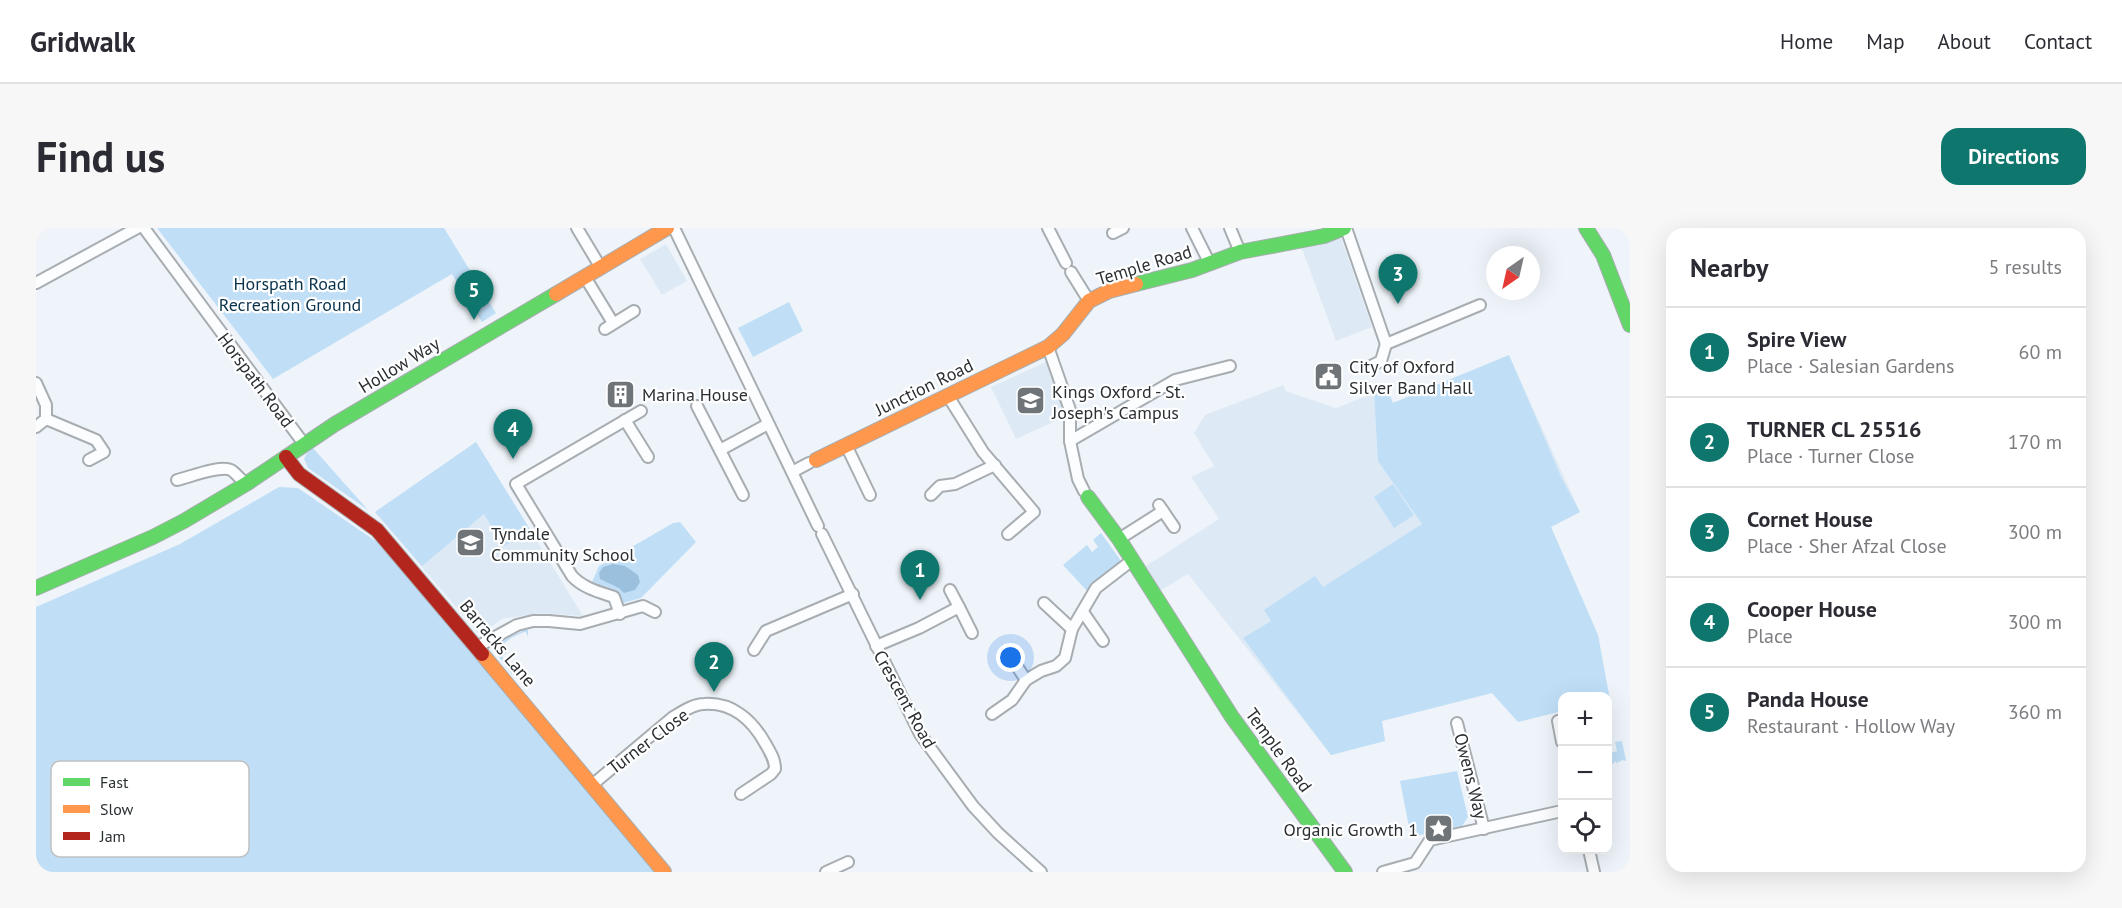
<!DOCTYPE html>
<html lang="en">
<head>
<meta charset="utf-8">
<style>
  :root { --surface:#fff; --page:#f7f7f7; --text:#2b2b33; --muted:#7c7c81; --line:#e1e1e2; --accent:#0f766e }
  body { margin:0; font-family:"PT Sans",sans-serif; background:var(--page); color:var(--text) }
  .controls { position:absolute; right:18px; bottom:18px; display:grid; overflow:hidden; border-radius:12px; box-shadow:0 6px 24px #0002 }
  .controls button { width:54px; height:54px; display:grid; place-items:center; padding:0; border:0; border-bottom:2px solid var(--line); background:var(--surface); color:var(--text); font:30px sans-serif }
  .compass { position:absolute; left:1450px; top:18px; width:54px; height:54px; border-radius:50%; background:var(--surface); box-shadow:0 6px 24px #0002; rotate:214deg }
  .you { position:absolute; left:975px; top:430px; width:21px; height:21px; margin:-15px; border:4px solid #fff; border-radius:50%; background:#1a73e8; box-shadow:0 0 0 9px #1a73e833 }
  .badge { display:grid; place-items:center; width:39px; height:39px; border-radius:50%; background:var(--accent); color:#fff; font-size:20px; font-weight:700 }
  .pin { position:absolute; translate:-50% -50px; filter:drop-shadow(0 2px 3px #0008) }
  .pin::after { content:''; position:absolute; top:32px; width:21px; height:18px; background:inherit; clip-path:polygon(0 0,100% 0,50% 100%) }
  .list { margin:0; padding:0; list-style:none }
  h2 { display:flex; justify-content:space-between; align-items:center; height:78px; margin:0; padding:0 24px; font-size:26px }
  h2 small { font-size:20px; font-weight:400; color:var(--muted) }
  .list li { display:grid; grid-template-columns:39px 1fr auto; gap:18px; align-items:center; box-sizing:border-box; height:90px; padding:0 24px; border-top:2px solid var(--line) }
  .list b { display:block; font-size:22px; white-space:nowrap }
  .list p { margin:0; font-size:20px; white-space:nowrap; color:var(--muted) }
  .list em { font-size:20px; font-style:normal; color:var(--muted) }
  .icon { flex:none; width:33px; height:33px; fill:none; stroke:currentColor; stroke-width:2; stroke-linecap:round; stroke-linejoin:round }
  .map { position:relative; flex:none; width:1594px; height:644px; overflow:hidden; border-radius:18px }
  header { display:flex; align-items:center; gap:36px; box-sizing:border-box; height:84px; padding:0 30px; background:var(--surface); border-bottom:2px solid var(--line) }
  header strong { font-size:28px }
  nav { display:flex; gap:33px; margin-inline-start:auto; font-size:21px }
  .intro { display:flex; align-items:center; justify-content:space-between; box-sizing:border-box; height:144px; padding:0 36px }
  h1 { margin:0; font-size:42px }
  .button { padding:15px 27px; border-radius:18px; background:var(--accent); color:#fff; font-size:21px; font-weight:700 }
  main { display:flex; gap:36px; padding:0 36px }
  aside { flex:1; background:var(--surface); border-radius:18px; box-shadow:0 6px 24px #0002 }
  .map>svg:first-child { display:block }
</style>
</head>
<body>
<header>
<strong>Gridwalk</strong>
<nav><a>Home</a><a>Map</a><a>About</a><a>Contact</a></nav>
</header>
<div class="intro"><h1>Find us</h1><a class="button">Directions</a></div>
<main>
<div class="map">
<svg width="1594" height="644" viewBox="0 0 1594 644">
  <rect width="100%" height="100%" fill="#eef4fa"/>
  <!-- built -->
  <g fill="#ddeaf5">
    <polygon points="1305,10 1336,99 1300,113 1265,18"/>
    <polygon points="630,16 651,53 626,67 604,31"/>
    <polygon points="1473,127 1544,284 1515,299 1562,407 1574,472 1572,473 1572,469 1526,469 1526,483 1482,494 1456,465 1346,493 1349,513 1295,527 1152,346 1125,362 1110,338 1183,291 1155,249 1178,238 1158,205 1169,187 1247,157 1250,163 1300,180 1351,160 1357,175"/>
    <polygon points="1014,132 1033,187 980,211 955,159"/>
    <polygon points="440,214 495,303 547,388 505,385 466,391 454,400 442,405 339,284"/>
  </g>
  <!-- green -->
  <g fill="#c0dff7">
    <polygon points="121,0 408,0 460,85 446,94 416,46 237,151"/>
    <polygon points="753,74 767,103 717,129 702,100"/>
    <polygon points="1473,127 1526,251 1544,284 1515,299 1562,407 1574,472 1572,473 1572,469 1526,469 1526,483 1482,494 1456,465 1346,493 1349,513 1295,527 1207,410 1235,393 1228,382 1279,348 1287,359 1386,296 1342,233 1338,165 1351,160 1357,175"/>
    <polygon points="440,214 495,303 468,318 448,286 386,338 339,284"/>
    <polygon points="277,220 332,282 272,240 268,231 271,225"/>
    <polygon points="1357,256 1378,287 1358,300 1338,269"/>
    <polygon points="243,259 262,260 341,314 554,561 610,628 618,644 0,644 0,379 144,316"/>
    <polygon points="644,294 660,314 605,370 587,375 581,364 556,354 563,338 637,295"/>
    <polygon points="1065,305 1085,333 1084,338 1053,365 1027,337 1051,317 1056,324 1062,319 1057,312"/>
    <polygon points="488,402 492,402 492,409 490,404 488,404 475,410 466,417 472,423 466,429 479,441 479,444 476,447 458,422 466,413"/>
    <polygon points="1586,513 1590,533 1585,532 1585,534 1582,533 1582,536 1579,533 1578,536 1574,534 1572,536 1572,526 1581,523 1579,514"/>
    <polygon points="1421,543 1432,589 1426,598 1375,609 1364,553"/>
  </g>
  <!-- water -->
  <polygon fill="#9bc0dd" points="577,336 589,338 602,347 604,354 599,362 588,365 583,360 564,351 563,345 567,339"/>
  <g fill="none" stroke-linecap="round" stroke-linejoin="round">
    <defs>
      <g id="street">
        <polyline points="108,0 268,216"/>
        <polyline points="541,0 565,40"/>
        <polyline points="638,0 782,298"/>
        <polyline points="1012,0 1030,35"/>
        <polyline points="1156,0 1174,36"/>
        <polyline points="1194,0 1204,24"/>
        <polyline points="1310,0 1350,116"/>
        <polyline points="1077,5 1087,0"/>
        <polyline points="1035,44 1053,73"/>
        <polyline points="549,49 577,95"/>
        <polyline points="0,55 101,0"/>
        <polyline points="569,101 598,83"/>
        <polyline points="1350,116 1444,77"/>
        <polyline points="1012,119 1034,182 1034,213 1042,251 1048,263"/>
        <polyline points="1333,139 1345,133 1350,116"/>
        <polyline points="0,155 10,177 10,191 0,199"/>
        <polyline points="912,168 947,224 998,284 972,306"/>
        <polyline points="661,178 707,267"/>
        <polyline points="10,191 60,212 68,224 53,232"/>
        <polyline points="589,192 612,229"/>
        <polyline points="1034,213 1139,152 1194,138"/>
        <polyline points="810,217 834,267"/>
        <polyline points="684,222 732,196"/>
        <polyline points="756,244 773,235"/>
        <path d="M141,252C154,249 184,237 195,242C200,245 205,252 210,256"/>
        <polyline points="895,267 904,258 919,256 959,237"/>
        <polyline points="1123,277 1138,299"/>
        <polyline points="786,306 884,506 937,578 962,605 1005,644"/>
        <polyline points="1083,311 1127,283"/>
        <polyline points="914,362 923,379"/>
        <polyline points="1008,375 1036,401"/>
        <polyline points="1047,384 1067,413"/>
        <path d="M584,386L578,369C563,364 547,360 536,348L480,256L605,183"/>
        <polyline points="840,418 883,400 923,379 936,405"/>
        <polyline points="441,419 481,397 497,393 513,393 544,396 607,378 619,384"/>
        <polyline points="718,422 730,403 817,366"/>
        <polyline points="978,434 990,452"/>
        <polyline points="956,486 976,472 990,452 1005,443 1020,438 1029,430 1036,401 1060,360 1095,333"/>
        <polyline points="1522,493 1526,514"/>
        <polyline points="1421,495 1448,601"/>
        <path d="M556,557L637,489C646,484 657,476 668,476C696,474 716,492 729,515C734,524 739,531 739,541L735,546L705,566"/>
        <polyline points="1553,622 1558,644"/>
        <polyline points="790,644 812,634"/>
        <polyline points="1347,644 1379,635 1394,612 1526,583"/>
      </g>
      <g id="fast">
        <polyline points="1550,0 1567,27 1594,97"/>
        <polyline points="1100,56 1156,42 1204,24 1288,8 1308,0"/>
        <polyline points="1052,269 1083,311 1196,489 1309,644"/>
        <polyline points="0,360 117,309 148,293 210,256 299,196 520,66"/>
      </g>
      <g id="slow">
        <polyline points="520,66 631,0"/>
        <polyline points="780,232 1012,119 1027,106 1053,73 1073,63 1100,56"/>
        <polyline points="446,426 628,644"/>
      </g>
      <polyline id="jam" points="250,229 263,246 341,302 446,426"/>
    </defs>
    <!-- street casing -->
    <use href="#street" stroke="#a8adb1" stroke-width="14"/>
    <!-- fast casing -->
    <use href="#fast" stroke="#a8adb1" stroke-width="16"/>
    <!-- slow casing -->
    <use href="#slow" stroke="#a8adb1" stroke-width="16"/>
    <!-- jam casing -->
    <use href="#jam" stroke="#a8adb1" stroke-width="16"/>
    <!-- street -->
    <use href="#street" stroke="#fcfdfe" stroke-width="10"/>
    <!-- fast -->
    <use href="#fast" stroke="#63d668" stroke-width="14"/>
    <!-- slow -->
    <use href="#slow" stroke="#ff974d" stroke-width="14"/>
    <!-- jam -->
    <use href="#jam" stroke="#b3261e" stroke-width="14"/>
  </g>
  <!-- icons -->
  <defs>
    <symbol id="civic-square" viewBox="-11 -11 22 22"><rect x="-9" y="-9" width="18" height="18" rx="4" fill="#6f7478" stroke="#fff"/><path d="M-.6-6.5H3V-4.5H.6V-3L4-1V1h2V6H-6V1h2V-1L-.6-3ZM-1.2 2.5V6h2.4V2.5Z" fill="#fff"/></symbol>
    <symbol id="building-square" viewBox="-11 -11 22 22"><rect x="-9" y="-9" width="18" height="18" rx="4" fill="#6f7478" stroke="#fff"/><path d="M-4-6H4V6H1V3H-1V6H-4ZM-2.5-4.3h1.7v1.8h-1.7ZM.8-4.3h1.7v1.8H.8ZM-2.5-1h1.7V.8h-1.7ZM.8-1h1.7V.8H.8Z" fill="#fff"/></symbol>
    <symbol id="school-square" viewBox="-11 -11 22 22"><rect x="-9" y="-9" width="18" height="18" rx="4" fill="#6f7478" stroke="#fff"/><path d="M0-5L7-2L0 1L-7-2ZM-4 1L0 2.5L4 1V4Q0 6-4 4Z" fill="#fff"/></symbol>
    <symbol id="sight-square" viewBox="-11 -11 22 22"><rect x="-9" y="-9" width="18" height="18" rx="4" fill="#6f7478" stroke="#fff"/><path d="M0-6L1.8-2.2L6-1.7L2.9 1.2L3.7 5.4L0 3.3L-3.7 5.4L-2.9 1.2L-6-1.7L-1.8-2.2Z" fill="#fff"/></symbol>
  </defs>
  <g fill-rule="evenodd">
    <use href="#civic-square" x="1276" y="132" width="33" height="33"/>
    <use href="#building-square" x="568" y="150" width="33" height="33"/>
    <use href="#school-square" x="978" y="156" width="33" height="33"/>
    <use href="#school-square" x="418" y="298" width="33" height="33"/>
    <use href="#sight-square" x="1386" y="584" width="33" height="33"/>
  </g>
  <g text-anchor="middle" dominant-baseline="central" stroke-width="4.5" stroke-linejoin="round" paint-order="stroke">
    <!-- street labels -->
    <g font-size="18" fill="#2a2f32" stroke="#fff">
      <text transform="translate(1108 37) rotate(-17)">Temple Road</text>
      <text transform="translate(363 137) rotate(-31)">Hollow Way</text>
      <text transform="translate(220 152) rotate(53)">Horspath Road</text>
      <text transform="translate(888 159) rotate(-26)">Junction Road</text>
      <text transform="translate(462 415) rotate(50)">Barracks Lane</text>
      <text transform="translate(869 471) rotate(61)">Crescent Road</text>
      <text transform="translate(612 513) rotate(-37)">Turner Close</text>
      <text transform="translate(1243 522) rotate(54)">Temple Road</text>
      <text transform="translate(1435 548) rotate(76)">Owens Way</text>
    </g>
    <!-- park labels -->
    <g font-size="18" fill="#09324c" stroke="#fff">
      <text x="254" y="55">Horspath Road<tspan x="254" dy="21">Recreation Ground</tspan></text>
    </g>
    <!-- poi labels -->
    <g font-size="18" fill="#2a2f32" stroke="#fff" text-anchor="start">
      <text x="1313" y="138">City of Oxford<tspan x="1313" dy="21">Silver Band Hall</tspan></text>
      <text x="1016" y="163">Kings Oxford - St.<tspan x="1016" dy="21">Joseph's Campus</tspan></text>
      <text x="606" y="166">Marina House</text>
      <text x="455" y="305">Tyndale<tspan x="455" dy="21">Community School</tspan></text>
      <text x="1382" y="601" text-anchor="end">Organic Growth 1</text>
    </g>
  </g>
  <!-- legend -->
  <rect x="15" y="533" width="198" height="96" rx="9" fill="#fff" stroke="#bfc1c2" stroke-width="1.5"/>
  <rect x="27" y="550" width="27" height="8" fill="#63d668"/>
  <rect x="27" y="577" width="27" height="8" fill="#ff974d"/>
  <rect x="27" y="604" width="27" height="8" fill="#b3261e"/>
  <g font-size="16" fill="#2a2f32">
    <text x="64" y="560">Fast</text>
    <text x="64" y="587">Slow</text>
    <text x="64" y="614">Jam</text>
  </g>
</svg>
<div class="controls">
<button>+</button>
<button>−</button>
<button><svg class="icon" aria-label="locate" viewBox="0 0 24 24"><circle cx="12" cy="12" r="6"/><path d="M12 2v4M12 18v4M2 12h4M18 12h4"/></svg></button>
</div>
<svg class="compass" viewBox="-18 -18 36 36"><path d="M0-13l5 13h-10z" fill="#e53935"/><path d="M0 13l5-13h-10z" fill="#7c7c81"/></svg>
<div class="you"></div>
<div class="pin badge" style="left:884px;top:372px">1</div>
<div class="pin badge" style="left:678px;top:464px">2</div>
<div class="pin badge" style="left:1362px;top:76px">3</div>
<div class="pin badge" style="left:477px;top:231px">4</div>
<div class="pin badge" style="left:438px;top:92px">5</div>
</div>
<aside>
<h2>Nearby<small>5 results</small></h2>
<ul class="list">
<li><span class="badge">1</span><div><b>Spire View</b><p>Place · Salesian Gardens</p></div><em>60 m</em></li>
<li><span class="badge">2</span><div><b>TURNER CL 25516</b><p>Place · Turner Close</p></div><em>170 m</em></li>
<li><span class="badge">3</span><div><b>Cornet House</b><p>Place · Sher Afzal Close</p></div><em>300 m</em></li>
<li><span class="badge">4</span><div><b>Cooper House</b><p>Place</p></div><em>300 m</em></li>
<li><span class="badge">5</span><div><b>Panda House</b><p>Restaurant · Hollow Way</p></div><em>360 m</em></li>
</ul>
</aside>
</main>
</body>
</html>
